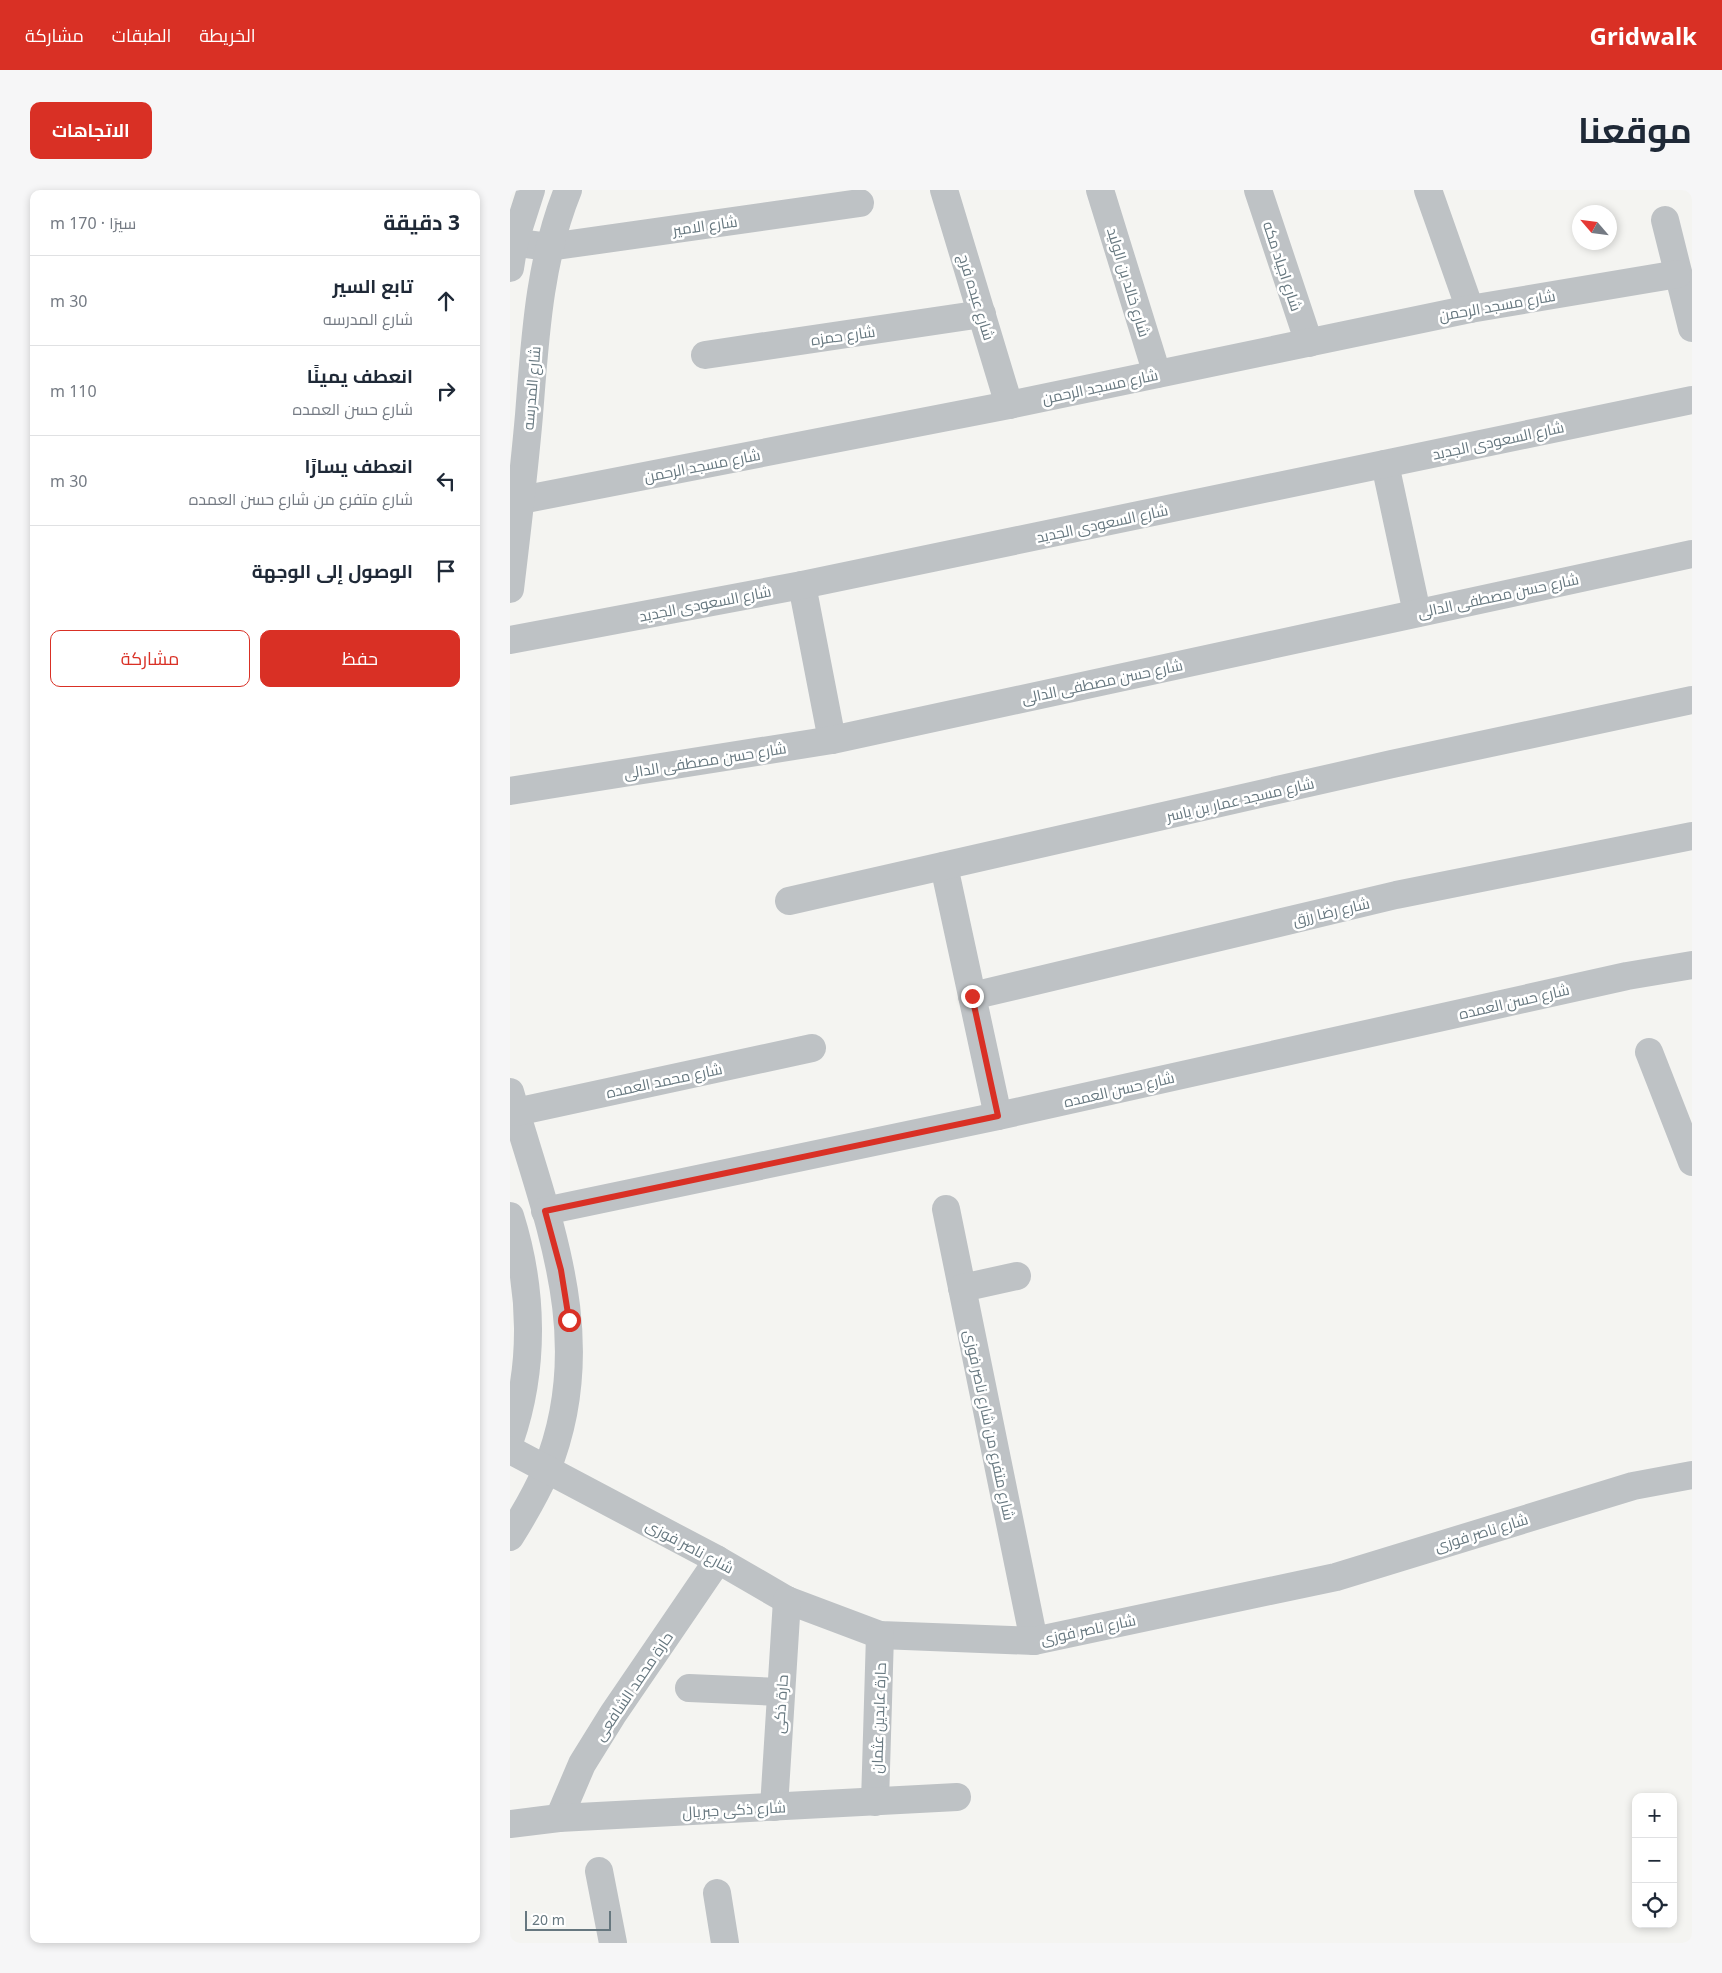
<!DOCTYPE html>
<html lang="ar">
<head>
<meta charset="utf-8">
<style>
  :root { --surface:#fff; --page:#f6f6f7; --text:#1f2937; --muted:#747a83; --line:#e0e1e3; --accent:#d93025 }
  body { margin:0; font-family:"Noto Sans",Cairo,sans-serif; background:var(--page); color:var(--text); direction:rtl }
  .controls { position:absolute; right:15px; bottom:15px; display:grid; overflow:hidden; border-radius:10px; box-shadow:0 2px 8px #0003 }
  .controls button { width:45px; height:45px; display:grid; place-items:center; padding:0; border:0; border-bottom:1px solid var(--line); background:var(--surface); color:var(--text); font:25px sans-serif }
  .compass { position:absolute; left:1062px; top:15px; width:45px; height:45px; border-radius:50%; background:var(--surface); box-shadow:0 2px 8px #0003; rotate:298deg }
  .scale { position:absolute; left:15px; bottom:12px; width:86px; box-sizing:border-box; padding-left:5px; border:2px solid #66777f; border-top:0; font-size:14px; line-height:18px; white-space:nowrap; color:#66777f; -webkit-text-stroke:4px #fff; paint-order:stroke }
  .stop { position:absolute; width:15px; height:15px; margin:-11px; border:4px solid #d93025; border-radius:50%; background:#fff }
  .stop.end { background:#d93025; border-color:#fff; box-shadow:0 1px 5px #0008 }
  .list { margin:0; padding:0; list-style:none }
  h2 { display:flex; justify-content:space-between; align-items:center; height:65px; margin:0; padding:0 20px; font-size:21px }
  h2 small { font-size:16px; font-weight:400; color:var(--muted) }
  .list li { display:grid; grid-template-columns:32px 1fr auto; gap:15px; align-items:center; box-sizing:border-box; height:90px; padding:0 20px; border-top:1px solid var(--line) }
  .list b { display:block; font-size:19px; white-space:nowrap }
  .list p { margin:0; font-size:16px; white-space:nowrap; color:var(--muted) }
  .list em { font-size:16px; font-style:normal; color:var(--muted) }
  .actions { display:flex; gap:10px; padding:15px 20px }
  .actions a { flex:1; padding:11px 0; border:1px solid var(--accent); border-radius:10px; text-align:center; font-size:18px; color:var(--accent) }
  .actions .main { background:var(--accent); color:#fff }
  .icon { flex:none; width:28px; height:28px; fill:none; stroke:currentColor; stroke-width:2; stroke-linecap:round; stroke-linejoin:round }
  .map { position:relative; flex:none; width:1182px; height:1753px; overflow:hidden; direction:ltr; border-radius:10px }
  header { display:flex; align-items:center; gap:30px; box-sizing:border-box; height:70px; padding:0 25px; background:var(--accent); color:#fff }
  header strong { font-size:24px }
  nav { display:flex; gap:28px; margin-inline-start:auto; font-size:18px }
  .intro { display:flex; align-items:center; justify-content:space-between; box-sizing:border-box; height:120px; padding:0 30px }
  h1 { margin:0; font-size:35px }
  .button { padding:12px 22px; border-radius:10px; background:var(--accent); color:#fff; font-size:18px; font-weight:700 }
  main { display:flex; gap:30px; padding:0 30px }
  aside { flex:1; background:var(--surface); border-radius:10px; box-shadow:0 2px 8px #0003 }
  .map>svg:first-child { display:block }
</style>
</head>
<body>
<header>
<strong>Gridwalk</strong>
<nav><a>الخريطة</a><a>الطبقات</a><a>مشاركة</a></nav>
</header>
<div class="intro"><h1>موقعنا</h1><a class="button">الاتجاهات</a></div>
<main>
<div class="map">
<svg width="1182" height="1753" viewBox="0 0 1182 1753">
  <rect width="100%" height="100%" fill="#f4f4f1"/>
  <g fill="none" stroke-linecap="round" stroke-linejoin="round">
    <!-- minor -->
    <g stroke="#bec2c5" stroke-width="28">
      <polyline points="434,0 499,215"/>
      <polyline points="590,0 647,184"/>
      <polyline points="748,0 799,153"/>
      <polyline points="918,0 960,119"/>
      <polyline points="1155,30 1182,138"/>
      <polyline points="0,52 39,57 350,13"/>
      <polyline points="0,78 4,53 21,0"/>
      <polyline points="195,165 472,124"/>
      <polyline points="875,274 907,423"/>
      <polyline points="11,310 499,215 960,119 1168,84"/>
      <polyline points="292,395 322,550"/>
      <path d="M0,399C7,341 14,283 19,225C25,149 29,71 58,0"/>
      <polyline points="0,450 292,395 1182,210"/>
      <polyline points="0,601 322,550 1182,364"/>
      <polyline points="434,676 488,926"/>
      <polyline points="279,711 882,574 1182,510"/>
      <polyline points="462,806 886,705 1182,646"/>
      <polyline points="1139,862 1182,972"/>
      <path d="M0,902C37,1030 90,1149 36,1281C26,1304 13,1326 0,1347"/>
      <polyline points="6,922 302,858"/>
      <polyline points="436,1019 524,1451"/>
      <polyline points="35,1021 488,926 1117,786 1182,775"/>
      <path d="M0,1026C23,1099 25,1177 0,1250"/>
      <polyline points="452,1098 507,1086"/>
      <polyline points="0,1260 208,1370 277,1410 370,1445 524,1451 826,1387 1123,1296 1182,1285"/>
      <polyline points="179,1498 271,1502"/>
      <polyline points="365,1612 370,1445"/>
      <polyline points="264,1617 277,1410"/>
      <polyline points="49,1628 72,1574 103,1524 208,1370"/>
      <polyline points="0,1634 49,1628 447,1607"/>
      <polyline points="89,1681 103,1753"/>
      <polyline points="207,1703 215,1753"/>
    </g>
  </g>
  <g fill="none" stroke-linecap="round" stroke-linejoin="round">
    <!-- route -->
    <polyline stroke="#d93025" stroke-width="6" points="59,1130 51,1080 35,1021 488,926 462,806"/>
  </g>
  <g text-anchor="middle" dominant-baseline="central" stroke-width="5" stroke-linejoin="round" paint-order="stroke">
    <!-- street labels -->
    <g font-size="15" fill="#66777f" stroke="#fff">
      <text transform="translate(195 35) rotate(-8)">شارع الامير</text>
      <text transform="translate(773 76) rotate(72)">شارع اجياد مكه</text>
      <text transform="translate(619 92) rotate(73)">شارع خالد بن الوليد</text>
      <text transform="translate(467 107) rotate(73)">شارع عبده فرج</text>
      <text transform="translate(987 115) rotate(-10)">شارع مسجد الرحمن</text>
      <text transform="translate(333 145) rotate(-8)">شارع حمزه</text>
      <text transform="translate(590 196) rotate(-12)">شارع مسجد الرحمن</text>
      <text transform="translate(21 198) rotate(-85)">شارع المدرسه</text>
      <text transform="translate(988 250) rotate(-12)">شارع السعودى الجديد</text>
      <text transform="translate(192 275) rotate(-11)">شارع مسجد الرحمن</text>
      <text transform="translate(592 333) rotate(-12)">شارع السعودى الجديد</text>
      <text transform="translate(988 405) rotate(-12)">شارع حسن مصطفى الدالى</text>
      <text transform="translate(195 413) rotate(-11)">شارع السعودى الجديد</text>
      <text transform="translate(592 491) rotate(-12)">شارع حسن مصطفى الدالى</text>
      <text transform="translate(195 570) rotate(-9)">شارع حسن مصطفى الدالى</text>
      <text transform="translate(730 609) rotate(-13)">شارع مسجد عمار بن ياسر</text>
      <text transform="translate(821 721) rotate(-13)">شارع رضا رزق</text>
      <text transform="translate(1004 811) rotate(-13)">شارع حسن العمده</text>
      <text transform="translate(154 890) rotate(-12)">شارع محمد العمده</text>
      <text transform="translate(609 899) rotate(-13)">شارع حسن العمده</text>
      <text transform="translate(480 1235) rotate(78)">شارع متفرع من شارع ناصر فوزى</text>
      <text transform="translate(971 1342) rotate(-17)">شارع ناصر فوزى</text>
      <text transform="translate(180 1356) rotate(28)">شارع ناصر فوزى</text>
      <text transform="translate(578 1439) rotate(-12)">شارع ناصر فوزى</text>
      <text transform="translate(123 1496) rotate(-56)">حارة محمد الشافعى</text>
      <text transform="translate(270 1514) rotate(-86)">حارة ذكى</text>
      <text transform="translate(368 1528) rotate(-88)">حارة عابدين عثمان</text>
      <text transform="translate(224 1619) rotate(-3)">شارع ذكى جبريال</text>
    </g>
  </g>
</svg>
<div class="controls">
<button>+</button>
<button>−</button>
<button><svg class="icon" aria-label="locate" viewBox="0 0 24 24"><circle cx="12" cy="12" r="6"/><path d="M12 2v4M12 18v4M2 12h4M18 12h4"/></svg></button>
</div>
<svg class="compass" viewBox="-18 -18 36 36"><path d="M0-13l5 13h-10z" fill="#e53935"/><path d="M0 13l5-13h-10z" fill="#747a83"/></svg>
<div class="scale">20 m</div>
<div class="stop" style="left:59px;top:1130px"></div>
<div class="stop end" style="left:462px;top:806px"></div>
</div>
<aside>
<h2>3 دقيقة<small>سيرًا · 170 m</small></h2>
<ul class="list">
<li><svg class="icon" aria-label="ahead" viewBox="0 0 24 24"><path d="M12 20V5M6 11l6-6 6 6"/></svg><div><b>تابع السير</b><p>شارع المدرسه</p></div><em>30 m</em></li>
<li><svg class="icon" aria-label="right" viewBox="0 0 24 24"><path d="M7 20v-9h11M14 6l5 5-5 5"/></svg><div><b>انعطف يمينًا</b><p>شارع حسن العمده</p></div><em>110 m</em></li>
<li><svg class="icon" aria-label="left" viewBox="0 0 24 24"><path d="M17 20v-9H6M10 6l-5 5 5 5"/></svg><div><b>انعطف يسارًا</b><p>شارع متفرع من شارع حسن العمده</p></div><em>30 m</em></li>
<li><svg class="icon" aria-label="arrive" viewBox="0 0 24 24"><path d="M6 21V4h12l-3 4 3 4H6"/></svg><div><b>الوصول إلى الوجهة</b></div></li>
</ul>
<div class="actions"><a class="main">حفظ</a><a>مشاركة</a></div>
</aside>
</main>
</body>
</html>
